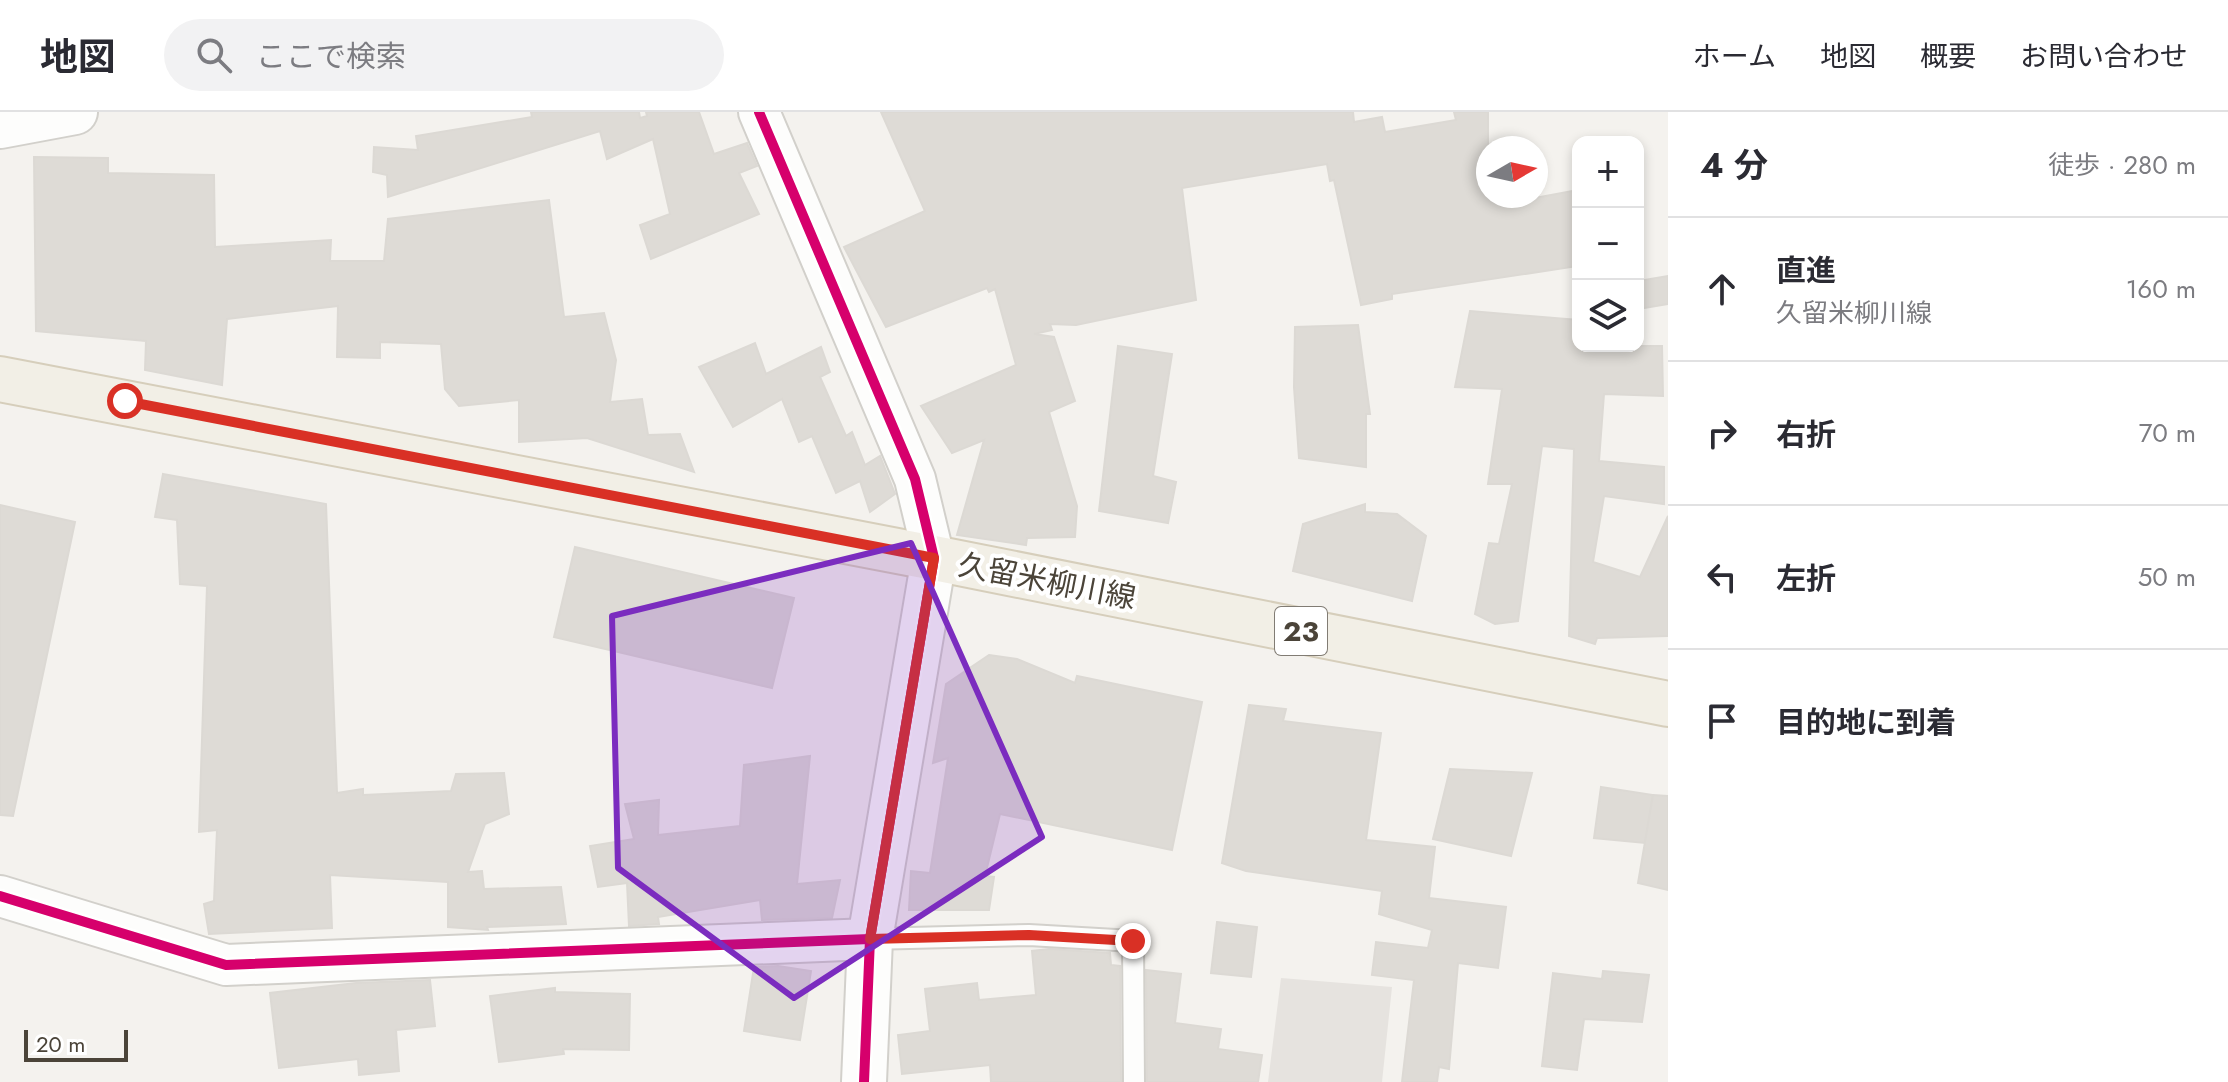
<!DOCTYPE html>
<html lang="ja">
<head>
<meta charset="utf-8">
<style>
  :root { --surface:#fff; --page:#f2f2f3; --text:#2b2b33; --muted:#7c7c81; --line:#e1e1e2 }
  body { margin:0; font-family:Jost,"Noto Sans JP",sans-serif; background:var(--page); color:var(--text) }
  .controls { position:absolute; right:24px; top:24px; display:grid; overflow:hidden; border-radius:16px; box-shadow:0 4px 12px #0003 }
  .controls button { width:72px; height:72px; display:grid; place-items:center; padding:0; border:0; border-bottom:2px solid var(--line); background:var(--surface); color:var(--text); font:40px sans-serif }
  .compass { position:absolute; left:1476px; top:24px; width:72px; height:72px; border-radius:50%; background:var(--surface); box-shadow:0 4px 12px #0003; rotate:81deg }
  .scale { position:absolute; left:24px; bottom:20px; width:104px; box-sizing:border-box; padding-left:8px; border:4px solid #4b4439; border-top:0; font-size:22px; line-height:28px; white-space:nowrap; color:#4b4439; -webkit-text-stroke:6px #fff; paint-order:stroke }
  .stop { position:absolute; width:24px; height:24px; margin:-18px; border:6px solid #d93025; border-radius:50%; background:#fff }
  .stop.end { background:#d93025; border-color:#fff; box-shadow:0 2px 8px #0008 }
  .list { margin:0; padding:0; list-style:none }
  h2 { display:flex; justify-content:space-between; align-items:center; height:104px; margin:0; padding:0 32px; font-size:34px }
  h2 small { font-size:26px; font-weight:400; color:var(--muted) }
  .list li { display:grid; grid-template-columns:52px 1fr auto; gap:24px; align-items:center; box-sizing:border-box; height:144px; padding:0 32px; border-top:2px solid var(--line) }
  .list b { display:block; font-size:30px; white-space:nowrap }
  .list p { margin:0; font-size:26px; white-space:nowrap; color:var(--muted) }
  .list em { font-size:26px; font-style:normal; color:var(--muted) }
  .icon { flex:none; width:44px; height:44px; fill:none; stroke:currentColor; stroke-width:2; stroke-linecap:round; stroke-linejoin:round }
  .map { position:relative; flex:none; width:1668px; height:970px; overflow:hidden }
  header { display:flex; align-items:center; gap:48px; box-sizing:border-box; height:112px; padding:0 40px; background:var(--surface); border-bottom:2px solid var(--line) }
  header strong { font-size:38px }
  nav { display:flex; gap:44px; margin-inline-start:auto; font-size:28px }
  .search { width:560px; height:72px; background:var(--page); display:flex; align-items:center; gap:20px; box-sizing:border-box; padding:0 28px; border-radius:44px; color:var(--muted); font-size:30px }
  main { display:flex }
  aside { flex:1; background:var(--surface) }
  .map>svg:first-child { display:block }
</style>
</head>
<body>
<header>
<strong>地図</strong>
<div class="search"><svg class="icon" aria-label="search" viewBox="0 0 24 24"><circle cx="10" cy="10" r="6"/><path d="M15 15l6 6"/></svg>ここで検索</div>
<nav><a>ホーム</a><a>地図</a><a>概要</a><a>お問い合わせ</a></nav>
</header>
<main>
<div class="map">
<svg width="1668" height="970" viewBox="0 0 1668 970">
  <rect width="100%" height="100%" fill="#f4f2ee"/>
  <!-- parking -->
  <polygon fill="#e6e3df" points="1281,866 1392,875 1382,970 1268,970"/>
  <!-- building -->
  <g fill="#dedbd6" stroke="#dcd9d4" stroke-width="2">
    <polygon points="531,0 639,0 640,6 647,4 646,0 699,0 714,42 747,31 757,54 739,61 759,102 651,147 640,113 670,102 653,27 607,47 600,19 388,85 387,63 373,60 374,35 418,38 416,24 532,5"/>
    <polygon points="881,0 1353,0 1354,10 1382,5 1385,20 1456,8 1454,0 1488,0 1488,84 1500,84 1502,92 1578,78 1578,154 1392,182 1392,187 1361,193 1334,68 1330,69 1327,52 1182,76 1196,188 1076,213 1050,212 1052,218 1034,222 1054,225 1075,289 1049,300 1077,394 1075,425 1027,426 1026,433 957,423 984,328 952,341 921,294 1016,253 995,177 989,180 987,176 886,215 844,135 925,99"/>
    <polygon points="34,45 108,46 108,61 214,63 215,135 331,128 330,149 384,149 388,107 549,88 564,205 604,201 616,248 610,290 642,287 648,323 680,322 694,360 587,326 519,330 519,288 459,294 445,277 441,232 380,230 380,246 337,245 338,194 227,207 222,273 145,258 146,229 36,219"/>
    <polygon points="1668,164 1668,192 1638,197 1638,169"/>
    <polygon points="1470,199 1578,208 1578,234 1662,234 1663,284 1604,282 1599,349 1664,355 1664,392 1604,384 1593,450 1640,465 1668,404 1668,524 1597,526 1595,532 1569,524 1574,337 1542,334 1518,509 1495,512 1475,502 1489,431 1499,432 1512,372 1488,372 1502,277 1455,275"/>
    <polygon points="1358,213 1370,302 1366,302 1366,355 1299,346 1294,275 1295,215"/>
    <polygon points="755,231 766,262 821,235 830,260 820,265 846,324 852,320 865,353 880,344 895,382 870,400 860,369 836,381 812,324 799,330 782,287 733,315 699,255"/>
    <polygon points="1118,234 1172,242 1153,364 1176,370 1168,411 1099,399"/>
    <polygon points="163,362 326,392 337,681 363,677 363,683 451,679 456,662 504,661 509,702 485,712 468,760 482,759 484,777 561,775 566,812 487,815 488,818 448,815 448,770 330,763 332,816 209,822 204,792 214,789 217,718 199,720 207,474 180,472 177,408 155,405"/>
    <polygon points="1365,392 1365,400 1397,402 1426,424 1412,489 1293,459 1303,412"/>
    <polygon points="0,393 75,410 13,704 0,703"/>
    <polygon points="575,435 794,486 772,576 554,525"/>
    <polygon points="989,543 1017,547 1075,571 1077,564 1202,590 1172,738 1000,702 985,764 994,765 989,798 909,798 911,759 930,761 948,646 933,651 946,572"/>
    <polygon points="1249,593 1286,597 1283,609 1381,621 1366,728 1435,735 1429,786 1506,795 1498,856 1458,851 1449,957 1439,955 1437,970 1402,970 1414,868 1372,863 1376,830 1428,836 1432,818 1379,802 1382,779 1246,759 1222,751"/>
    <polygon points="810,644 797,772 840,768 832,806 762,808 760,788 658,805 659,812 629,814 627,771 598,775 590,734 634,727 625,692 659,688 658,723 740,714 744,653"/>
    <polygon points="1450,657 1532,661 1511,744 1433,727"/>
    <polygon points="1601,675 1653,683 1645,731 1594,726"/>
    <polygon points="1653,683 1668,684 1668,778 1638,771"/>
    <polygon points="1217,810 1257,815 1251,865 1211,861"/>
    <polygon points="1049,837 1110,841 1111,853 1120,854 1121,970 991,970 990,953 902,962 898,923 930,919 925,877 977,871 979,888 1036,883 1032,839"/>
    <polygon points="778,854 811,859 800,928 744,919 754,855"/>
    <polygon points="1146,858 1181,862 1175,911 1221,917 1218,937 1262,943 1258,970 1147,970"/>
    <polygon points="1603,859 1649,863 1642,910 1584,907 1577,958 1542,954 1553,861 1602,867"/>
    <polygon points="430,868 435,914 396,918 399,959 359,963 358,947 279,956 270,881 356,871"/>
    <polygon points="555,876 555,880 630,882 629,938 563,937 564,942 499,950 490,884"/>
  </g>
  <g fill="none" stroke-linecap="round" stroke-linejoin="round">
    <defs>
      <polyline id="service" points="870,827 1029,823 1133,829 1134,970"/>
      <g id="minor">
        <polyline points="759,0 915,367 934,446"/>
        <polyline points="0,784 226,853 870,827"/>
      </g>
      <g id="tertiary">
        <polyline points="0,14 75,0"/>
        <polyline points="864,970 870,827 934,446"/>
      </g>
      <polyline id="primary" points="0,267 934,446 1668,592"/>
    </defs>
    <!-- service casing -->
    <use href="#service" stroke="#d2d0cb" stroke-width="24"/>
    <!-- minor casing -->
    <use href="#minor" stroke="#d2d0cb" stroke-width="44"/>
    <!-- tertiary casing -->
    <use href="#tertiary" stroke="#d2d0cb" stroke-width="48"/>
    <!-- primary casing -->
    <use href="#primary" stroke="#d6cebb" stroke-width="48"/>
    <!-- service -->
    <use href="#service" stroke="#fdfdfc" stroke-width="20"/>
    <!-- minor -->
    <use href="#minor" stroke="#fdfdfc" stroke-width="40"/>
    <!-- tertiary -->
    <use href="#tertiary" stroke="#fdfdfc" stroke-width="44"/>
    <!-- primary -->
    <use href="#primary" stroke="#f2efe6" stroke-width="44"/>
    <defs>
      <g id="cycleway">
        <polyline points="759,0 915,367 934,446 870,827 864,970"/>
        <polyline points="0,784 226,853 870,827"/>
      </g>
    </defs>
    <!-- cycleway casing -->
    <use href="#cycleway" stroke="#fff" stroke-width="15"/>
    <!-- cycleway -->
    <use href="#cycleway" stroke="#d6006c" stroke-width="10"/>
  </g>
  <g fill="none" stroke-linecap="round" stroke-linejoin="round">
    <!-- route -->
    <polyline stroke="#d93025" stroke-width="10" points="125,289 934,446 870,827 1029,823 1133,829"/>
  </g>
  <!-- marked area -->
  <path fill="#7b2cbf" fill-opacity="0.2" stroke="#7b2cbf" stroke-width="6" stroke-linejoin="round" d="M911,431L1042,725L794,886L618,756L612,504Z"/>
  <g text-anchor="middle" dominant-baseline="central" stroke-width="8" stroke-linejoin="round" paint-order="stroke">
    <!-- shield labels -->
    <rect fill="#fff" stroke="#817c74" stroke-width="2" x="1275" y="495" width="52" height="48" rx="6"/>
    <g font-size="28" font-weight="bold" fill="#4b4439">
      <text x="1301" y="519">23</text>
    </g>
    <!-- street labels -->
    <g font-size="30" fill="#4b4439" stroke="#fff">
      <text transform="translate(1047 469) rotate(11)">久留米柳川線</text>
    </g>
  </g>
</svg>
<div class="controls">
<button>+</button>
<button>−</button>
<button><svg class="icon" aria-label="layers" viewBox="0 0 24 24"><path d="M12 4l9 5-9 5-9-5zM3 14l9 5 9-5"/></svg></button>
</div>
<svg class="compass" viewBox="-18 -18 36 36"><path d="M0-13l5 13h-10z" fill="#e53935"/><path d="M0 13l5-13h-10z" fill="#7c7c81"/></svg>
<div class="scale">20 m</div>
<div class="stop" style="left:125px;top:289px"></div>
<div class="stop end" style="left:1133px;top:829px"></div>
</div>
<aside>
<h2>4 分<small>徒歩 · 280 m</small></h2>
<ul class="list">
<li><svg class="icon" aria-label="ahead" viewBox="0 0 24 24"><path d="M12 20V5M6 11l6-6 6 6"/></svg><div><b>直進</b><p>久留米柳川線</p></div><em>160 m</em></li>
<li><svg class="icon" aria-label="right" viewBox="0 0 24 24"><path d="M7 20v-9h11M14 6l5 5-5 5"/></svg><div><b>右折</b></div><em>70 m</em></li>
<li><svg class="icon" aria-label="left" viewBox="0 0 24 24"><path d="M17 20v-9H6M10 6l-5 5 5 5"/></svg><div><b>左折</b></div><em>50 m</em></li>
<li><svg class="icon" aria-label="arrive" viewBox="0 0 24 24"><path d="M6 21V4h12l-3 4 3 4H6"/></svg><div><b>目的地に到着</b></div></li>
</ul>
</aside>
</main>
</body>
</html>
